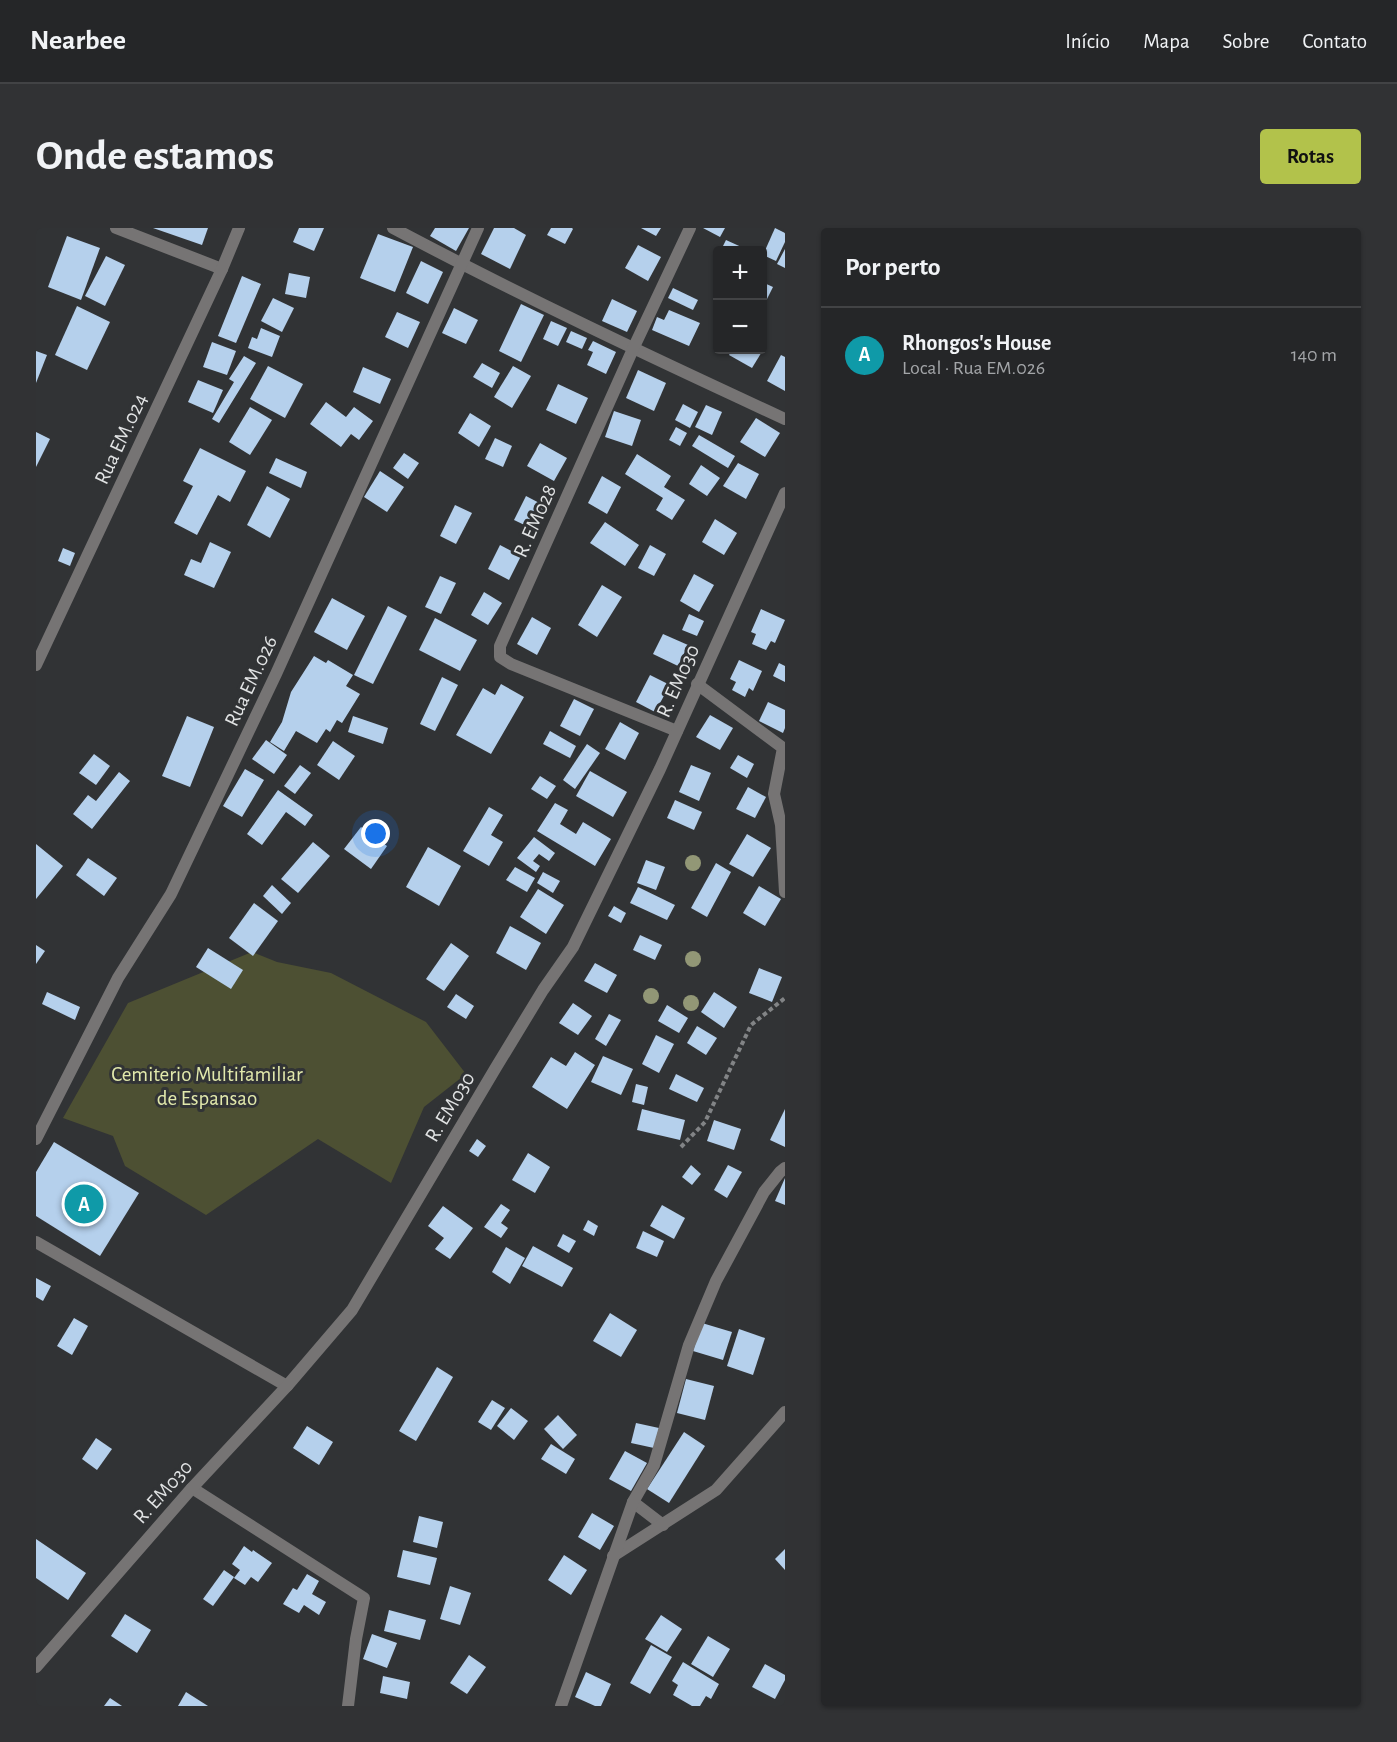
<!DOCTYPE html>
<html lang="pt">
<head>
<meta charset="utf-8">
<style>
  :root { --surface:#252628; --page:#313234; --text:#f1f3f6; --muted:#a3a5a8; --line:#424345; --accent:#b2c24b }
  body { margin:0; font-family:"Alegreya Sans",sans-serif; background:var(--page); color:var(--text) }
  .controls { position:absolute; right:18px; top:18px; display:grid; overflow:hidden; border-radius:6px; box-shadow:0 2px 4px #0004 }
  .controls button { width:54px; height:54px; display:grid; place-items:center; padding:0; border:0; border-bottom:2px solid var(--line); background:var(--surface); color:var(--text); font:30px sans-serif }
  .you { position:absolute; left:340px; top:606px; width:21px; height:21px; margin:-15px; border:4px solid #fff; border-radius:50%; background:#1a73e8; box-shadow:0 0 0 9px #1a73e833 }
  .badge { display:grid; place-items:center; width:39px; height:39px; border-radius:50%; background:var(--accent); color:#fff; font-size:20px; font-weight:700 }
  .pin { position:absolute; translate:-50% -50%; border:3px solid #fff; box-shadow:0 2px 6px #0006 }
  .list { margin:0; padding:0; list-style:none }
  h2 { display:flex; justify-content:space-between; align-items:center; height:78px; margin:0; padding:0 24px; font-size:26px }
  h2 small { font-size:20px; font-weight:400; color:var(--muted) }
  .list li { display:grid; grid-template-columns:39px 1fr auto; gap:18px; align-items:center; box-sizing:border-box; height:96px; padding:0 24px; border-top:2px solid var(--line) }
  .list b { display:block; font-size:22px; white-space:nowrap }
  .list p { margin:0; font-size:20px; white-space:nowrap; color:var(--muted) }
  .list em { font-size:20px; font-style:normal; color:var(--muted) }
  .map { position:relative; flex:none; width:749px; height:1478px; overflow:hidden; border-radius:6px }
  header { display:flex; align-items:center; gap:36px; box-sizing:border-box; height:84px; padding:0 30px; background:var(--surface); border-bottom:2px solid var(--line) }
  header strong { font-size:28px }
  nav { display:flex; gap:33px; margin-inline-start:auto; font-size:21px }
  .intro { display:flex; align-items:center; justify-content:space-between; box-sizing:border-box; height:144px; padding:0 36px }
  h1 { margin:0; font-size:42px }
  .button { padding:15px 27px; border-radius:6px; background:var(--accent); color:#111; font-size:21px; font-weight:700 }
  main { display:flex; gap:36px; padding:0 36px }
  aside { flex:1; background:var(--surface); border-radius:6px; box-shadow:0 2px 4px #0004 }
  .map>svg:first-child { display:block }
</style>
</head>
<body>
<header>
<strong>Nearbee</strong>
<nav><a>Início</a><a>Mapa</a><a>Sobre</a><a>Contato</a></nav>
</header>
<div class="intro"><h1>Onde estamos</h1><a class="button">Rotas</a></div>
<main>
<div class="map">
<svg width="749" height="1478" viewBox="0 0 749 1478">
  <rect width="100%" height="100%" fill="#313335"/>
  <!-- green -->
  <polygon fill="#4d5033" points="216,724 241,734 295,745 390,794 430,846 388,879 355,955 282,911 170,987 89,938 77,908 27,890 92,775"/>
  <!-- building -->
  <g fill="#b5d0ec">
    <polygon points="117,0 172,0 166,17"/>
    <polygon points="263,0 288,0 278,23 257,14"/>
    <polygon points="399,0 433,0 420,23 394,8"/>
    <polygon points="458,0 478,0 490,7 474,41 445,26"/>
    <polygon points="515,0 536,0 537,1 529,16 511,7"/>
    <polygon points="605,0 625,0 620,8"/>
    <polygon points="667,0 689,0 684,9"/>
    <polygon points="739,0 749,5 749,14 740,33 727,27"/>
    <polygon points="342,6 377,19 359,64 324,50"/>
    <polygon points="31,8 64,20 45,72 12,59"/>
    <polygon points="690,12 712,22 685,22"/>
    <polygon points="602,17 625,29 612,53 589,40"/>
    <polygon points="749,21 749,40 741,36"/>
    <polygon points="70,28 89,37 69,78 49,68"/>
    <polygon points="385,33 407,44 392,76 370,65"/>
    <polygon points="253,45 274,49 270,70 249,66"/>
    <polygon points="206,48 225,56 200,115 182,108"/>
    <polygon points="726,54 737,59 726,81"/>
    <polygon points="637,60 662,72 657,82 632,70"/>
    <polygon points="237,70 258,80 246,104 225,93"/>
    <polygon points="576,71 601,83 591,104 566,93"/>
    <polygon points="485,76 508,87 485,134 463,123"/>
    <polygon points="41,78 74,94 51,142 19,127"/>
    <polygon points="418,80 442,92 430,116 406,105"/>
    <polygon points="633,82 664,95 653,118 616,102 621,89 628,92"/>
    <polygon points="361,84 384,94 372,120 349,109"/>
    <polygon points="515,93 531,100 522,118 507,111"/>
    <polygon points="225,100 244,108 236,129 212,120 216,109 221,111"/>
    <polygon points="535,103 551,110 546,121 530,114"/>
    <polygon points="557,113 580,124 570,146 551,137 557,124 552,122"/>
    <polygon points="176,114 200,123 191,147 167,139"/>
    <polygon points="696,122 727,122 716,140 693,127"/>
    <polygon points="0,123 11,127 0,155"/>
    <polygon points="745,127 749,129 749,163 731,153"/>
    <polygon points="208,128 220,135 183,195 176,191 198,154 193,151"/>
    <polygon points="446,135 464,145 456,160 437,149"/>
    <polygon points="232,138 267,156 249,190 214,171"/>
    <polygon points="477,138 495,148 476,180 458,169"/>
    <polygon points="327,139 355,151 344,176 317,164"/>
    <polygon points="602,142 630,155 618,183 590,170"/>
    <polygon points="162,152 187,162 177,185 152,174"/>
    <polygon points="522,156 552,170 540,196 510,182"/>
    <polygon points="290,174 310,189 318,179 337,193 323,212 315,206 305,219 274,196"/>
    <polygon points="647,176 662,184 654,200 639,192"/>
    <polygon points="670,177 686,184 676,207 659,199"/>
    <polygon points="214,179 236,192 214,227 193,214"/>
    <polygon points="578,183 605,192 596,218 569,209"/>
    <polygon points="434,185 455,198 443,219 422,205"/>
    <polygon points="720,190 744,205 729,229 704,214"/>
    <polygon points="640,199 651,205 644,218 633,212"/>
    <polygon points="0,204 14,211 0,239"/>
    <polygon points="663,207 699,228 692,240 656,218"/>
    <polygon points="459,210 476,218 467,239 449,231"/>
    <polygon points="504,215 531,230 518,253 491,238"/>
    <polygon points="164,220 210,243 194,274 182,267 161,307 138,295 157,258 147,253"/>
    <polygon points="368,225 383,235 372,251 357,240"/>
    <polygon points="601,226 635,248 628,259 649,272 636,292 620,282 627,270 589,246"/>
    <polygon points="240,230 271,244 265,260 233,245"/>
    <polygon points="702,235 723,246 710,271 687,258"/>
    <polygon points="665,237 684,250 671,268 653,256"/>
    <polygon points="344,243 368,259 351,284 328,269"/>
    <polygon points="566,248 585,259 571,286 552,275"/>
    <polygon points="231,258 254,271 234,310 211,297"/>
    <polygon points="490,268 511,279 499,302 478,292"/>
    <polygon points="419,277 436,285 420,316 404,308"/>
    <polygon points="679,291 701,305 688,327 666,314"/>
    <polygon points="569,294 603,317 589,338 554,315"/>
    <polygon points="174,314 195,324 178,360 148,347 155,331 165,335"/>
    <polygon points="464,317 485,328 473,352 452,341"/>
    <polygon points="614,317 630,326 618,348 602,340"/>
    <polygon points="27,320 39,325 34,338 22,333"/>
    <polygon points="658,346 678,357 663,384 644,373"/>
    <polygon points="404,348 420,355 405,386 389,379"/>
    <polygon points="566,357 586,369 561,409 542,397"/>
    <polygon points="448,364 466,375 452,397 435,387"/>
    <polygon points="296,370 329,388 311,422 278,404"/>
    <polygon points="352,378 371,388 337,456 318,447"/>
    <polygon points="725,381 749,392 739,415 735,413 730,422 716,416 720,406 715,404"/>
    <polygon points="653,386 668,393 661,408 646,402"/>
    <polygon points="496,389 515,400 501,427 481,416"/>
    <polygon points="399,390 441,412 424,443 383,422"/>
    <polygon points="627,406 652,417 642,438 617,426"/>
    <polygon points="278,428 290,435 292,432 317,447 310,458 324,466 306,495 301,492 294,504 290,501 281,515 260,503 248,523 234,514 246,494 255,464"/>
    <polygon points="703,432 726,443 717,463 713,460 709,469 696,462 700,454 694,451"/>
    <polygon points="743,435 749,438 749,454 737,448"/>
    <polygon points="614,447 634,457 619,484 600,474"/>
    <polygon points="406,449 422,457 399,503 384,496"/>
    <polygon points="465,456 488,469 455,526 420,507 447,460 459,467"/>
    <polygon points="538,471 558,481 544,508 524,498"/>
    <polygon points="732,474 749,482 749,500 747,505 723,493"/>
    <polygon points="674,487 697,500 684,522 660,509"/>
    <polygon points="151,488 178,499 154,559 126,548"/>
    <polygon points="317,488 352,500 347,516 312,504"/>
    <polygon points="584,494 603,505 589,532 569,521"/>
    <polygon points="514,503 540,518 534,530 507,516"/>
    <polygon points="230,512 251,527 238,546 216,531"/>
    <polygon points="297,513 319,528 303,552 281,537"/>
    <polygon points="551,516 564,525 539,561 527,552"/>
    <polygon points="58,526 74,538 60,557 43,545"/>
    <polygon points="702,527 718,536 711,550 694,540"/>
    <polygon points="264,537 275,545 259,566 248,558"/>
    <polygon points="655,537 675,545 663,573 643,564"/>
    <polygon points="209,541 228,552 206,589 187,578"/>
    <polygon points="554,543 591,564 577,589 540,568"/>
    <polygon points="83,544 94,553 56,601 37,586 52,567 60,573"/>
    <polygon points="504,548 520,558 511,571 495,561"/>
    <polygon points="712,559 730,569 719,590 700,581"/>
    <polygon points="242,562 277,587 269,598 250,584 226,617 211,606"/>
    <polygon points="639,572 666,584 658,602 631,590"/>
    <polygon points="519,575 532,582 524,596 540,606 547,594 575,611 559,638 501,603"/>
    <polygon points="453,579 467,587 455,607 467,614 453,638 427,623"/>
    <polygon points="325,599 351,618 335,641 308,621"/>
    <polygon points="711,606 735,620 717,649 693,636"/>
    <polygon points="498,609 519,625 513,633 503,626 497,633 504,638 500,644 481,630"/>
    <polygon points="277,614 294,628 262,665 245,651"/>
    <polygon points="0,616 27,638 0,671"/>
    <polygon points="392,619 425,638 403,678 370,659"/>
    <polygon points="52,630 81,650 68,668 40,647"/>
    <polygon points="610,632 629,639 620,662 601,655"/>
    <polygon points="680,635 695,644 671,689 655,680"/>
    <polygon points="479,639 499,650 491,664 470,652"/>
    <polygon points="507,644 524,653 517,665 501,655"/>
    <polygon points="236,657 255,675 246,686 227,668"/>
    <polygon points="723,658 745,671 729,698 707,685"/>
    <polygon points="602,659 639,677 631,692 594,675"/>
    <polygon points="502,661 528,677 510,706 484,689"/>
    <polygon points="218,675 242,693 217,728 193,710"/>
    <polygon points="578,678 590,685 585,695 572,688"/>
    <polygon points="474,698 505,715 490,742 460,725"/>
    <polygon points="604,707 626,717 619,732 597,722"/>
    <polygon points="415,715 433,728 408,763 390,751"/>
    <polygon points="0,717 9,723 0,736"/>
    <polygon points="172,720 207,742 195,761 160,739"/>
    <polygon points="559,735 581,747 571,765 548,753"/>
    <polygon points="723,740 746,749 736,774 713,765"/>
    <polygon points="11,764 44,779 39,792 6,776"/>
    <polygon points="678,764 701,779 688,800 665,784"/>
    <polygon points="420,766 438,778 430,791 411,779"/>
    <polygon points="537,775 556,788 542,807 523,795"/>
    <polygon points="631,777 652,790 643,805 622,793"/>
    <polygon points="573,786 585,792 570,818 559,811"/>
    <polygon points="661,798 681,810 670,827 651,815"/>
    <polygon points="620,807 638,816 623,845 606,836"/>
    <polygon points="539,824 559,837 531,881 496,859 515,829 530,838"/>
    <polygon points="567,828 597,841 585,867 555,854"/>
    <polygon points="640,846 668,860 661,874 633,861"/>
    <polygon points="600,856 612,859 608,877 596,874"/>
    <polygon points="606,881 649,892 644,912 601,902"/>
    <polygon points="749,881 749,919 734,912"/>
    <polygon points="678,892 705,901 698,922 671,913"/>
    <polygon points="441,911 450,918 442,929 433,923"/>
    <polygon points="18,914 103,965 64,1028 0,988 0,944"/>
    <polygon points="492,925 514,939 499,965 476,952"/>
    <polygon points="655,937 665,946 656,957 646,949"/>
    <polygon points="692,937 706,944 691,970 678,962"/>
    <polygon points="749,950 749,977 739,973"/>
    <polygon points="465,976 474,982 465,995 472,1000 465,1010 448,999"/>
    <polygon points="626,977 649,990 638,1011 614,998"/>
    <polygon points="407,978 437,1000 414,1031 399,1021 408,1010 392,998"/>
    <polygon points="552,992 562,998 558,1008 547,1002"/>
    <polygon points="607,1003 628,1013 621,1029 600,1020"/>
    <polygon points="527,1006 540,1013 533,1025 521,1018"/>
    <polygon points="497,1018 537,1040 526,1059 486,1038"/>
    <polygon points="470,1019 489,1030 474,1056 456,1044"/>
    <polygon points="0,1050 15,1058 7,1073 0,1069"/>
    <polygon points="574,1085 601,1102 585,1129 557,1113"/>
    <polygon points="38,1090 52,1098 36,1127 21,1118"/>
    <polygon points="666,1095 696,1104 687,1132 657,1123"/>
    <polygon points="703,1101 729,1110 717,1147 691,1138"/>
    <polygon points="401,1139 417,1149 380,1213 363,1203"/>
    <polygon points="650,1151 678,1158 669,1192 641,1185"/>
    <polygon points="456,1172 469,1180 455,1202 442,1194"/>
    <polygon points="475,1180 492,1193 478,1212 461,1198"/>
    <polygon points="522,1187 541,1207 527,1221 508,1201"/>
    <polygon points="600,1195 623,1200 618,1220 595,1215"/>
    <polygon points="271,1198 297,1214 283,1237 257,1220"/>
    <polygon points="648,1204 669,1218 633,1275 611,1261"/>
    <polygon points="60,1210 76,1221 61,1242 46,1231"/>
    <polygon points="515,1216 539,1231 530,1246 505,1231"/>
    <polygon points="589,1223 611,1235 595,1263 573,1251"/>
    <polygon points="556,1285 578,1298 564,1322 542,1309"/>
    <polygon points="383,1288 407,1294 401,1320 377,1314"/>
    <polygon points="0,1311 50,1345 32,1372 0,1350"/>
    <polygon points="208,1318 216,1324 217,1322 236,1335 222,1354 215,1349 209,1357 198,1350 204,1342 196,1336"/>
    <polygon points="749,1321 749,1342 739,1331"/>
    <polygon points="367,1322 401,1330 394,1357 361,1349"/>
    <polygon points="528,1327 551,1342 535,1367 512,1352"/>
    <polygon points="188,1342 198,1349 177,1378 167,1371"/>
    <polygon points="271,1346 283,1353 276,1366 290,1374 283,1387 268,1377 263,1385 247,1376 257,1360 261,1362"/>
    <polygon points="414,1358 435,1365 424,1397 404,1391"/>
    <polygon points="353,1382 390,1392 384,1412 348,1403"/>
    <polygon points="89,1386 115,1402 101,1425 75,1408"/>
    <polygon points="625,1387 646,1401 631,1424 609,1411"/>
    <polygon points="336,1406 361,1415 351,1440 327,1431"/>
    <polygon points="672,1408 694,1421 677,1449 655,1436"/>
    <polygon points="615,1417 636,1429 614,1466 594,1455"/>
    <polygon points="433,1427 450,1439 431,1466 414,1455"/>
    <polygon points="647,1434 683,1456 675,1471 670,1468 664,1478 656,1478 637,1467 642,1457 636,1453"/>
    <polygon points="729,1436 749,1447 749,1452 739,1471 716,1459"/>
    <polygon points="550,1444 575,1456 565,1478 559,1478 539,1469"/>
    <polygon points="347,1448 374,1454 371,1471 344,1465"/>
    <polygon points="150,1464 172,1478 142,1478"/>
    <polygon points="74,1470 86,1478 68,1478"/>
  </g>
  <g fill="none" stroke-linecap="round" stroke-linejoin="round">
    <!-- path -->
    <polyline stroke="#828486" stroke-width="4" stroke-dasharray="4.5 3" stroke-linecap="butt" points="645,919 669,894 715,797 749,770"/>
    <!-- street -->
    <g stroke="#767474" stroke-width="12">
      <polyline points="80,0 186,41"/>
      <path d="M357,0C485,68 617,130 749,191"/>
      <polyline points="0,437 186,41 203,0"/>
      <polyline points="661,456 747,520 738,566 745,597 749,664"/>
      <polyline points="641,503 475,436 464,429 464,418 597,121 654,0"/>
      <polyline points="0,911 82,750 135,666 240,446 442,0"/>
      <polyline points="0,1014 251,1158"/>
      <polyline points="156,1260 328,1370 320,1411 312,1478"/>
      <polyline points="597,1274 627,1297"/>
      <polyline points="577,1328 680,1262 749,1184"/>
      <polyline points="0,1439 156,1260 251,1158 316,1082 459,841 507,762 537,719 624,541 749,265"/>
      <polyline points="525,1478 597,1274 618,1237 653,1117 680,1053 728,964 744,944 749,940"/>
    </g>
  </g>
  <!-- trees -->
  <g fill="#929776">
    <circle cx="657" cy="635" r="8"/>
    <circle cx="657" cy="731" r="8"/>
    <circle cx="615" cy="768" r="8"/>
    <circle cx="655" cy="775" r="8"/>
  </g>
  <g text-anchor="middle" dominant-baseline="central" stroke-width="6" stroke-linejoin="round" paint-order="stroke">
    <!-- street labels -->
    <g font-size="21" fill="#e1e3e4" stroke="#313335">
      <text transform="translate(85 211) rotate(-65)">Rua EM.024</text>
      <text transform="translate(499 293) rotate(-66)">R. EM028</text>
      <text transform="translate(215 453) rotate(-65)">Rua EM.026</text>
      <text transform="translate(642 453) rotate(-66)">R. EM030</text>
      <text transform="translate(414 879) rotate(-59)">R. EM030</text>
      <text transform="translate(127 1264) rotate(-48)">R. EM030</text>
    </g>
    <!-- park labels -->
    <g font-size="21" fill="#e2e9ac" stroke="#313335">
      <text x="171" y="846">Cemiterio Multifamiliar<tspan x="171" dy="24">de Espansao</tspan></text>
    </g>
  </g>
</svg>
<div class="controls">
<button>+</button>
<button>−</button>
</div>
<div class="you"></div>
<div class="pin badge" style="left:48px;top:976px;background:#0f9aa8">A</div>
</div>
<aside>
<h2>Por perto<small></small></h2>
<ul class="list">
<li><span class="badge" style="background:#0f9aa8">A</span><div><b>Rhongos's House</b><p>Local · Rua EM.026</p></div><em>140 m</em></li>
</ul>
</aside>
</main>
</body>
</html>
